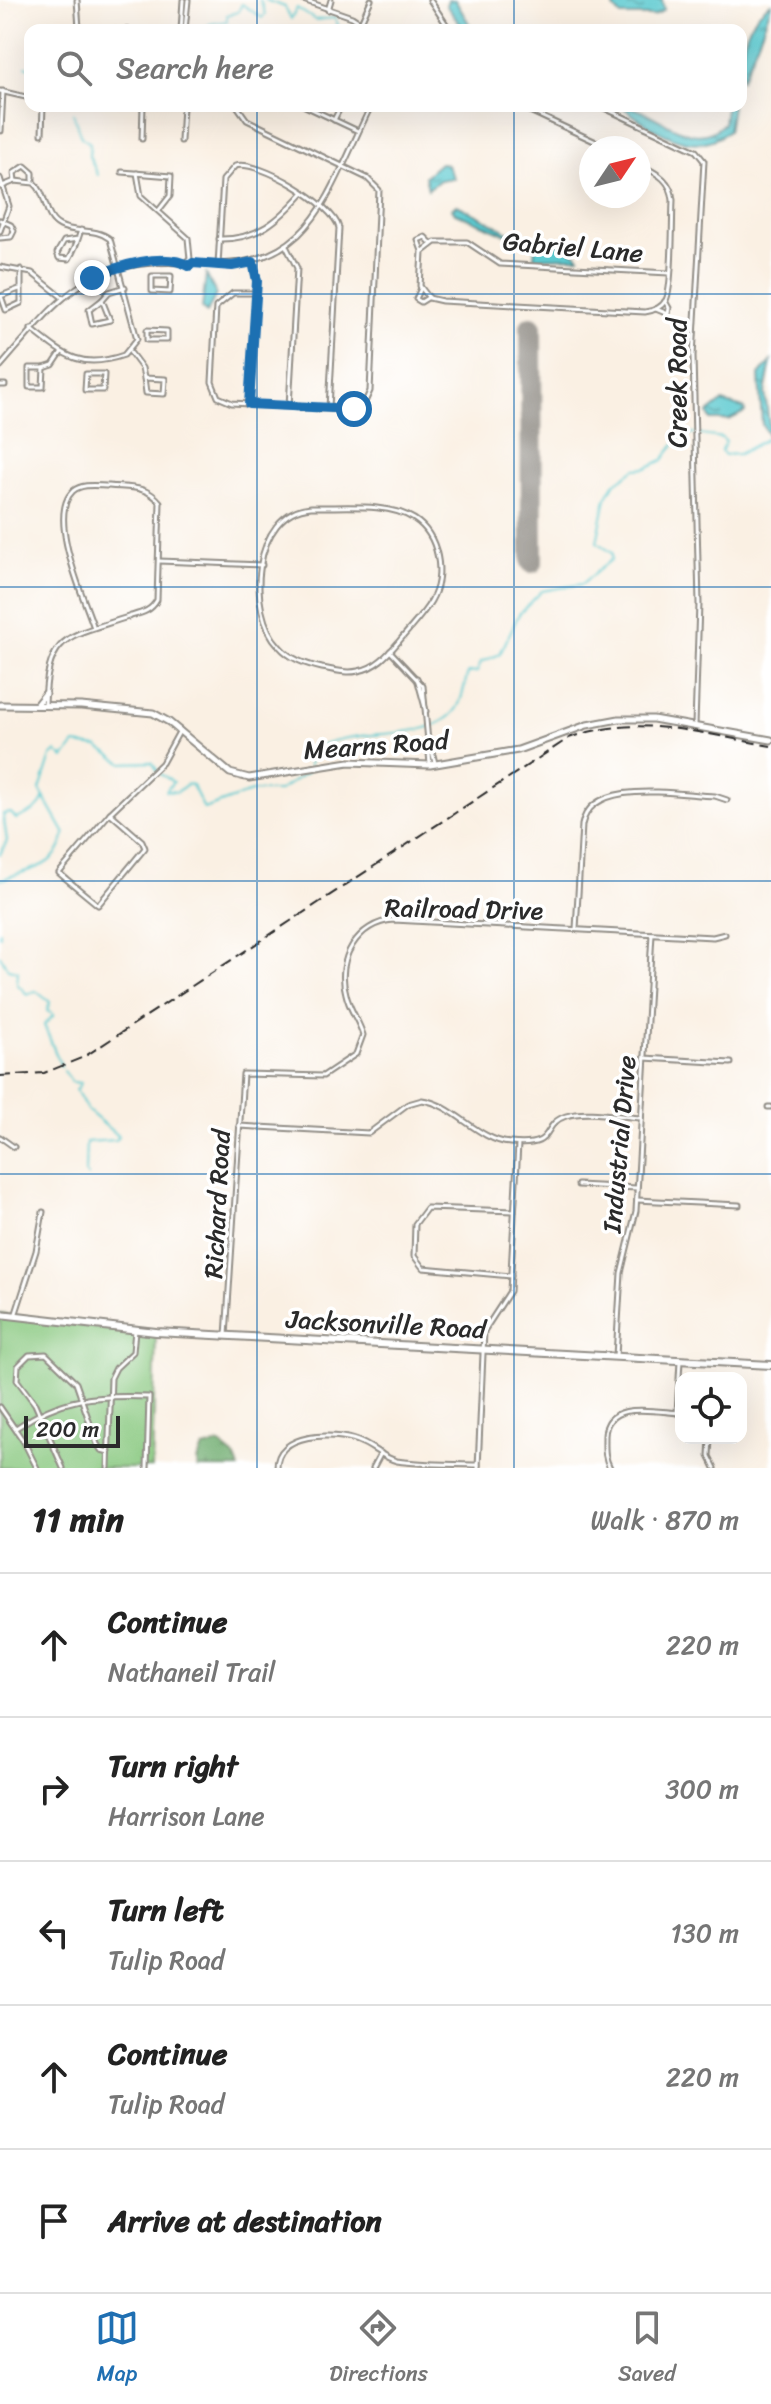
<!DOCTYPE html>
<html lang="en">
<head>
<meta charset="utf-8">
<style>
  :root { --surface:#fff; --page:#f6f6f6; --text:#222; --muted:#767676; --line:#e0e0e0; --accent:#1f6fb2 }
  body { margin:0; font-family:Sriracha,sans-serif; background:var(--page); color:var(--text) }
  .controls { position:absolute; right:24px; bottom:24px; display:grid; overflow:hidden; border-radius:16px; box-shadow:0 8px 32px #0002 }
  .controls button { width:72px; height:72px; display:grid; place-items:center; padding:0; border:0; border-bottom:2px solid var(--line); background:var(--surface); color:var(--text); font:40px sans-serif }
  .compass { position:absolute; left:579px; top:136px; width:72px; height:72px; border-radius:50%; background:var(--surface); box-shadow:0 8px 32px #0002; rotate:55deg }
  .scale { position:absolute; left:24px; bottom:20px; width:96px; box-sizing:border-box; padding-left:8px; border:4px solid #2b2b2b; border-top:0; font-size:22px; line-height:28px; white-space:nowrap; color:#2b2b2b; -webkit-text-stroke:6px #fff; paint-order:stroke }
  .stop { position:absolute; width:24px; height:24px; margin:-18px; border:6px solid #1f6fb2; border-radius:50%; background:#fff }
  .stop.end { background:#1f6fb2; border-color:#fff; box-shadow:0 2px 8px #0008 }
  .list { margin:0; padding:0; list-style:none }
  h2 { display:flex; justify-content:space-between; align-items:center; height:104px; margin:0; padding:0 32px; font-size:34px }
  h2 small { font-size:26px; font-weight:400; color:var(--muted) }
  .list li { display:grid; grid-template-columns:52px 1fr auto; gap:24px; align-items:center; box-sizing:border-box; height:144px; padding:0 32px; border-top:2px solid var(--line) }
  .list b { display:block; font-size:30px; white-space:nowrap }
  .list p { margin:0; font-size:26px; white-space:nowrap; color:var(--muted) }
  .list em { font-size:26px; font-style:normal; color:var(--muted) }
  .icon { flex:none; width:44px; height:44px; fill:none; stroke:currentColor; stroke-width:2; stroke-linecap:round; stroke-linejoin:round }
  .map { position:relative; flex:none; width:771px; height:1468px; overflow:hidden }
  .search { position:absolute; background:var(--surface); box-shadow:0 8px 32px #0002; left:24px; right:24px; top:24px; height:88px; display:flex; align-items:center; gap:20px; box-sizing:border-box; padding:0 28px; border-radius:16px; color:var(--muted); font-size:30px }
  .sheet { height:824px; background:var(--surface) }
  nav { display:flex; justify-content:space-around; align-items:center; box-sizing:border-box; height:112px; border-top:2px solid var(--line); background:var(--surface); font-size:22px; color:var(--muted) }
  nav a { display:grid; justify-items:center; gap:4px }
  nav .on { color:var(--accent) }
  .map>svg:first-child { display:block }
</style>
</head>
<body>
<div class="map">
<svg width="771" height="1468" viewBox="0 0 771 1468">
  <defs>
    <pattern id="forest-firs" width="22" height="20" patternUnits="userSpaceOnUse" patternTransform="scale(2)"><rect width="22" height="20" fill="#6eac6e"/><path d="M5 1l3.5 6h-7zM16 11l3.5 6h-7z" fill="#5b8c5b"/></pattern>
    <pattern id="water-ripples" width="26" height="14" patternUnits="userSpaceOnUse" patternTransform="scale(2)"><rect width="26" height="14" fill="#5dcad0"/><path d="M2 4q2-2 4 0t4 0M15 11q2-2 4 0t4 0" fill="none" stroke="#4da4a9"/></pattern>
  </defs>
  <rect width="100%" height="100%" fill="#fff"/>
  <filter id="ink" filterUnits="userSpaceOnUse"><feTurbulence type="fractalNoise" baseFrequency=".0125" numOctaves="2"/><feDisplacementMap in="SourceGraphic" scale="16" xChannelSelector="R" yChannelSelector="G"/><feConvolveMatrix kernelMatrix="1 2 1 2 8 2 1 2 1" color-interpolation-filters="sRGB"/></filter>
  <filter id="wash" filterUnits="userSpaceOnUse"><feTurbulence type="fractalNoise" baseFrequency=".006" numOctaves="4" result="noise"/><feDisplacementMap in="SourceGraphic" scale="32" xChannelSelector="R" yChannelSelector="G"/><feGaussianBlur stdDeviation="1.8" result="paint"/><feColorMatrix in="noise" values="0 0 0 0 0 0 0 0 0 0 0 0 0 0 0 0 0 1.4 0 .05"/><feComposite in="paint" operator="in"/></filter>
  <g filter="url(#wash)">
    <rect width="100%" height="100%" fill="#faf0e3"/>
    <!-- grass -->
    <polygon fill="#88c87f" stroke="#5a7a55" stroke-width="2" points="0,1314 156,1336 152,1468 0,1468"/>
    <!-- forest -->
    <polygon fill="url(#forest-firs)" stroke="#4c6c4c" stroke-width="2" points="219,1444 234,1456 239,1468 198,1468 197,1461 203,1448"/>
    <!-- water -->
    <g fill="url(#water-ripples)" stroke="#447a7e" stroke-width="2">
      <polygon points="448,0 455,0 473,30 464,30 446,5"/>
      <polygon points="616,0 662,0 664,10 654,16 621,16 614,8"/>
      <path d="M771,3C771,10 747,69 741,80C741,49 743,22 771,3Z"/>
      <path d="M621,106C655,106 692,157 724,123L726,106H732L728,131C693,161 649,127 621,106Z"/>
      <polygon points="440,163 446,164 454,178 440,180 428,189 425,176"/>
      <path d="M457,205C470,212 509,229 515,238L455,213L452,208Z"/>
      <polygon points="551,240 577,254 579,257 534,258 535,246"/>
      <polygon points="206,274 216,294 207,313 202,309"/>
      <polygon points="771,361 765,393 771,440 762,425 759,375"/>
      <polygon points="722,402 744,408 745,412 729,420 711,420 708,413"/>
    </g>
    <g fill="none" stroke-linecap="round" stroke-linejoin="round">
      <!-- stream -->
      <g stroke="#5dcad0" stroke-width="2">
        <polyline points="265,0 285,7 291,19 297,8 315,20 335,18 340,30"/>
        <polyline points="452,29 463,26"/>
        <polyline points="201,30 210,24 227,21 227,15 238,12 242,4 262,18 265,14 260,0"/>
        <polyline points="354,30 360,30"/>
        <polyline points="408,30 414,26 425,30"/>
        <polyline points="26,66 30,68"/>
        <polyline points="73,113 81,137 90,143 89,156 98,175"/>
        <path d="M309,766L312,750C352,724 432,746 457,708C463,699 464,684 468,673L477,672L481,662L500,654L519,614L542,591L582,584L612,559V553L597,542L606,498L614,484L635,469L646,468L663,460L683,432L722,438L726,442L721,451L725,455L739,454L768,438"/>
        <path d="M0,854L7,841L3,814L11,813L16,819C28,814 40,810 44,797"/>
        <path d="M0,880C30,868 57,870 65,834L40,790L51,756L56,752L64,758L75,744L98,747L123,763L152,762L159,773L173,782L166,791L177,792L187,784L192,785L204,809L254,791H279L307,772"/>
        <polyline points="0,931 0,936"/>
        <polyline points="0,955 8,969 18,971 17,984 27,994 36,991 50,1002 47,1011 54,1015 44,1025 61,1066"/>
        <polyline points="64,1071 72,1082 81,1083 76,1090 87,1110 119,1137 116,1140 86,1142 85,1173 88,1177"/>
      </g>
      <!-- runway -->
      <polyline stroke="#928e87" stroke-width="22" points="531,327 532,562"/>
    </g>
  </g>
  <g filter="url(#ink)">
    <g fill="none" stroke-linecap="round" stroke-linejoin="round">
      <defs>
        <g id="minor">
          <polyline points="77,0 79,28 130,30"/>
          <polyline points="303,0 352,17 372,30"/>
          <polyline points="430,0 450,30"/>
          <polyline points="328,10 331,0"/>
          <polyline points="361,22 371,0"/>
          <polyline points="181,30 183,0"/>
          <polyline points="185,30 188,0"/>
          <polyline points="0,91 30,98"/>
          <polyline points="237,106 247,120 367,178 379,190 370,391 365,402 352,410 232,403 218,397 212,382 216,307 233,293 256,293"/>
          <polyline points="305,106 358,131"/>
          <polyline points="519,106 609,148"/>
          <polyline points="600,106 696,151 704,161 693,356 699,604 695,725"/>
          <polyline points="334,120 341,106"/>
          <polyline points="1,131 3,91"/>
          <polyline points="42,134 43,106"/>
          <polyline points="142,139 143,106"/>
          <polyline points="181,141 183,106"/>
          <path d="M639,164C656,173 671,179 673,200C672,219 673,287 666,300C661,308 653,311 645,312L442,301L429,298L420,286L422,252L435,242H467L500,264L669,273"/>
          <polyline points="122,172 171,176 170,196 159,210"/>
          <polyline points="137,173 141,196 188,238 190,259"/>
          <polyline points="0,178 9,206 0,231"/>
          <polyline points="15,181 14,173 25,166 33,173 33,180"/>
          <path d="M0,187L15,181L34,183C48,194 43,218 60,226C76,234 95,227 110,239L137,339L124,355C81,370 65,356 31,329"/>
          <polyline points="0,220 11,225 14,231 11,237 0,238"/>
          <path d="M78,239L64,241L57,253L59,258L69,259C75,249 78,240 81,230"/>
          <path d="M219,239C257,240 279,220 303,193"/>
          <polyline points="286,246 297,268 289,406"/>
          <polyline points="422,251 418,240 425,237 431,243"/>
          <path d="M193,263L188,260L186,263L189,266L193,263C313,274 326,196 371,106"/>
          <path d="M218,265L223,180L235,166C259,159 334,205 339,228L329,408"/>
          <polyline points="0,267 32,273 62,297"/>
          <polygon points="152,276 171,276 170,292 152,291"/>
          <polyline points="421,288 416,299 421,302 429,297"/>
          <polyline points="19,289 1,296 6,310 21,303 21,269"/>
          <polygon points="102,300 110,320 92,324 89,310"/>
          <polyline points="102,300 109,292 125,287"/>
          <polyline points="656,309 668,314 669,308 665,301"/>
          <polygon points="147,330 167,331 167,340 147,340"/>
          <polyline points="130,352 142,368 144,378"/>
          <path d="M0,367C61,297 85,258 186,263"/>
          <polygon points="29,368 44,368 43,387 29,387"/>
          <polyline points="44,368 53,365 61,353"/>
          <polygon points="86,374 104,374 103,390 85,390"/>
          <polygon points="144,378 165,379 164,394 146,393"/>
          <polyline points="0,385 5,385"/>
          <polyline points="249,404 257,281 253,262"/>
          <path d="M311,507C341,508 388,502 414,519C439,535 446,575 431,601C423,615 411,627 401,639C389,653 377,668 358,671C346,674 334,670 322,668C305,664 290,659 279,646C246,612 252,512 311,507Z"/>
          <polyline points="159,561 262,565"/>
          <polyline points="390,651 423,686 430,764"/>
          <polyline points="417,678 426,711"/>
          <path d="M45,705C47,631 70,637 131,616C142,613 151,611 157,600L160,502C146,485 129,488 109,486C97,486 83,483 73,491C46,516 85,600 94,628"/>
          <polyline points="429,738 435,763"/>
          <polygon points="110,813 142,841 145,848 98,905 59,873"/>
          <polyline points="110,813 162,763 180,730"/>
          <path d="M576,929L582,825C591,777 678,795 715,796L727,800"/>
          <polyline points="644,1058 731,1063"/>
          <polyline points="768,1107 771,1107"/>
          <path d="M239,1126L369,1133L408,1104L422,1100C454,1104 477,1140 510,1143C559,1148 539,1125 566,1116C587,1109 619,1117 641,1118"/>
          <polyline points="0,1137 14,1147"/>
          <polyline points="578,1185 637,1188"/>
          <polyline points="637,1200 739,1205"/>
          <polyline points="511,1276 423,1268 414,1256 415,1224 427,1208 514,1211"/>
          <polyline points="15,1316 36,1251 43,1212"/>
          <path d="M226,1336L243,1074L323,1076L356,1054L363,1035C359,1021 349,1009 346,994C336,959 357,923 394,920L713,937L725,934"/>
          <polyline points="616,1356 621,1273 636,1211 652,934"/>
          <polyline points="0,1407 24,1442 37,1468"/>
          <polyline points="677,1413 680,1361"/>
          <path d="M16,1428C61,1397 97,1395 149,1397L147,1468"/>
          <polyline points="710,1438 709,1456 715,1468"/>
          <polyline points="63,1468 35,1404 17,1380 18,1366 29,1355 46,1354 76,1383 97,1444 101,1450 109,1452"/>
          <polyline points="108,1468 111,1378 116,1368 133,1352 135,1330"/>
          <path d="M277,1468C276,1432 334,1432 358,1441C372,1446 383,1458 397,1461C423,1465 452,1464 478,1465"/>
          <polyline points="373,1468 381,1453"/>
          <polyline points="478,1468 484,1331 510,1291 518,1144"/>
          <path d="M610,1468C604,1457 605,1448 605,1436C606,1399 656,1412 681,1413"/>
        </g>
        <g id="tertiary">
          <polyline points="0,705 81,706 153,713 169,722 230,773 249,778 349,762 430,765 518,750 587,725 619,719 653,719 771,740"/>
          <polyline points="36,705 45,694"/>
        </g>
        <polyline id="secondary" points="0,1314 156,1332 771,1365"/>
      </defs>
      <!-- minor casing -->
      <use href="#minor" stroke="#928e87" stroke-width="7"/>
      <!-- tertiary casing -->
      <use href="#tertiary" stroke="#928e87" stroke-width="9"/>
      <!-- secondary casing -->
      <use href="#secondary" stroke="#928e87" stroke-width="10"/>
      <!-- minor -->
      <use href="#minor" stroke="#fff" stroke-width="3"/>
      <!-- tertiary -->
      <use href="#tertiary" stroke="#fff" stroke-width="5"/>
      <!-- secondary -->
      <use href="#secondary" stroke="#fff" stroke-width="6"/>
      <!-- rail -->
      <path stroke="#2b2b2b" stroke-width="2" stroke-dasharray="12 6" stroke-linecap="butt" d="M0,1076L44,1073L84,1057L569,738C637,713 703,734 771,746"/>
    </g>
  </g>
  <g fill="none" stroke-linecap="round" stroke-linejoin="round" filter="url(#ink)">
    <!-- route -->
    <path stroke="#1f6fb2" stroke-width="10" d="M92,278C117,266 165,251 189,266L193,263L232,266L253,262L257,281L249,404L354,409"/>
  </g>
  <!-- grid -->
  <path fill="none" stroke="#1f6fb2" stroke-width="2" stroke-opacity="0.55" d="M257,0V30M514,0V30M257,106V1468M514,106V1468M0,294H771M0,587H771M0,881H771M0,1174H771"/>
  <g text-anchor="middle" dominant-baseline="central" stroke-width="7" stroke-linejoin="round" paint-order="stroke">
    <!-- street labels -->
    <g font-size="26" fill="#2b2b2b" stroke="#fff">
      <text transform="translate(573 247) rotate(5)">Gabriel Lane</text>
      <text transform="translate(677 383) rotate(-90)">Creek Road</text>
      <text transform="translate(376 745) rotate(-4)">Mearns Road</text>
      <text transform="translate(464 909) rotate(1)">Railroad Drive</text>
      <text transform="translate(619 1144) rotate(-85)">Industrial Drive</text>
      <text transform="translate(217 1204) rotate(-87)">Richard Road</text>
      <text transform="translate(386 1324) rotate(3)">Jacksonville Road</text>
    </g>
  </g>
</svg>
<div class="controls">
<button><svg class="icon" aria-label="locate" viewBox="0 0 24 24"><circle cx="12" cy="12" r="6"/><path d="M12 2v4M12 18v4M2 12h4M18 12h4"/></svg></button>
</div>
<svg class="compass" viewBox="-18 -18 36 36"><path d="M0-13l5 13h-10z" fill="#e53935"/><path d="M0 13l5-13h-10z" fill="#767676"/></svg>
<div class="scale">200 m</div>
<div class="stop" style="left:354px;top:409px"></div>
<div class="stop end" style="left:92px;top:278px"></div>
<div class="search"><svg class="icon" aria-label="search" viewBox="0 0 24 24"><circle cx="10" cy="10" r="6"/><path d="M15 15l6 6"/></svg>Search here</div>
</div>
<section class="sheet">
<h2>11 min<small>Walk · 870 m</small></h2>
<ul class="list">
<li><svg class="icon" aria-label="ahead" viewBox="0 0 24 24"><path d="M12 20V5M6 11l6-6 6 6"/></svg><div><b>Continue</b><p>Nathaneil Trail</p></div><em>220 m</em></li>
<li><svg class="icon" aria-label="right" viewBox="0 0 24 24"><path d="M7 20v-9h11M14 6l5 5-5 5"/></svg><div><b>Turn right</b><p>Harrison Lane</p></div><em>300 m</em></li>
<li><svg class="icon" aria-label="left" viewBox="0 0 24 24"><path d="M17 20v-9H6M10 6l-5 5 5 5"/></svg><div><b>Turn left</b><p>Tulip Road</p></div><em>130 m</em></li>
<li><svg class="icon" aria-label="ahead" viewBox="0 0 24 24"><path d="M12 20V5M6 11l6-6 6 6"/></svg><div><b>Continue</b><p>Tulip Road</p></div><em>220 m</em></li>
<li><svg class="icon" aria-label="arrive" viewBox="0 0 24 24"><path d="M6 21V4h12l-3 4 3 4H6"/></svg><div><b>Arrive at destination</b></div></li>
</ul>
</section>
<nav>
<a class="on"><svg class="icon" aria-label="map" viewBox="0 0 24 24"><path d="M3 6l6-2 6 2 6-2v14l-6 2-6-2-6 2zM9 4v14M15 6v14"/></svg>Map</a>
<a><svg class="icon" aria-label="directions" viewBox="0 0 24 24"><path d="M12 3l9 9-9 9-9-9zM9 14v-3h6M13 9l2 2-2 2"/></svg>Directions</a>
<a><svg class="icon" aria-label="saved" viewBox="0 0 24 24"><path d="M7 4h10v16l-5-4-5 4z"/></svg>Saved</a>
</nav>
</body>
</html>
